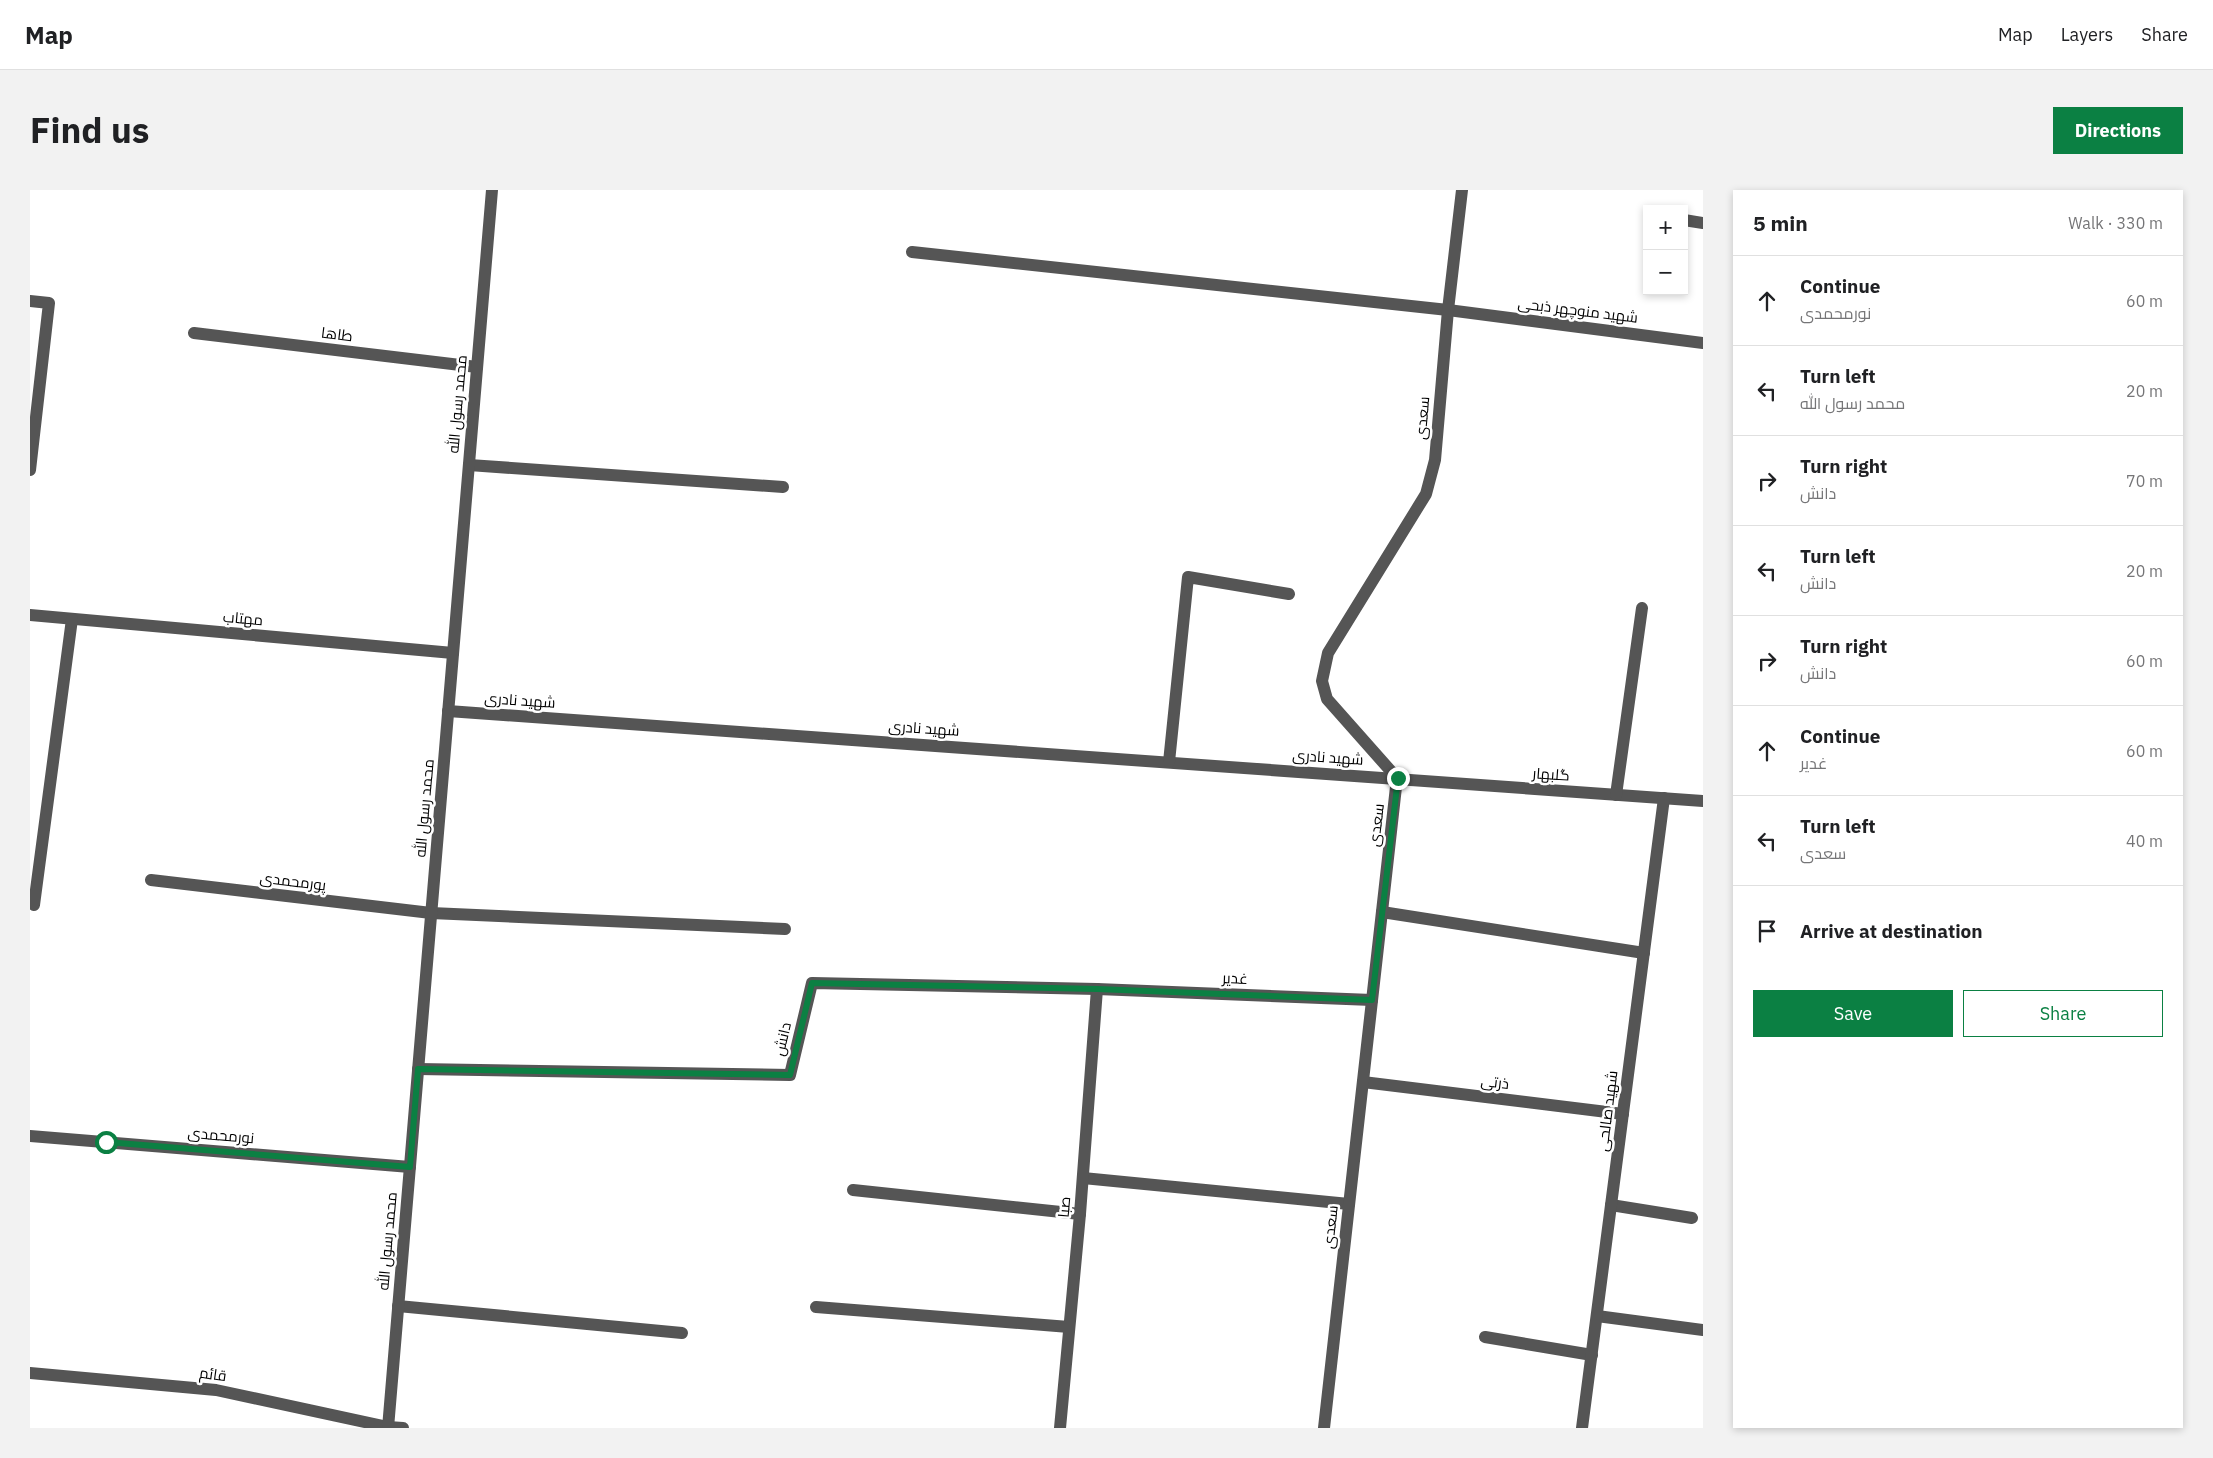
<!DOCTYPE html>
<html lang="en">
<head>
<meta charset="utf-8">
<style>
  :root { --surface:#fff; --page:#f2f2f2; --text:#202124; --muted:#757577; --line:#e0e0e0; --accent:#0b8043 }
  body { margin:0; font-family:"IBM Plex Sans",Cairo,sans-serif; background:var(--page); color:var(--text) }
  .controls { position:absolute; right:15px; top:15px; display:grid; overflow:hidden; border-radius:0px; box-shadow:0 2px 8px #0003 }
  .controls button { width:45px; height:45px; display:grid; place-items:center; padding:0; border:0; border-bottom:1px solid var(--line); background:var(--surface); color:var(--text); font:25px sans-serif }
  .stop { position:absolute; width:15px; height:15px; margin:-11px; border:4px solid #0b8043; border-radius:50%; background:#fff }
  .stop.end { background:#0b8043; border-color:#fff; box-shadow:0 1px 5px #0008 }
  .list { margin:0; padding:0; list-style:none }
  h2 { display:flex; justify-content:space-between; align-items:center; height:65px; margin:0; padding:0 20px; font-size:21px }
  h2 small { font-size:16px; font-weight:400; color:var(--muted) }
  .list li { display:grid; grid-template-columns:32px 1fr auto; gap:15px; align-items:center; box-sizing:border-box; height:90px; padding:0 20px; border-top:1px solid var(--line) }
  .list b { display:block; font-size:19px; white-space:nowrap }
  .list p { margin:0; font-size:16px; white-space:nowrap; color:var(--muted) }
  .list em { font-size:16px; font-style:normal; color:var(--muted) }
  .actions { display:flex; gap:10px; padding:15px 20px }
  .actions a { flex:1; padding:11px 0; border:1px solid var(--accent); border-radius:0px; text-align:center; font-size:18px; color:var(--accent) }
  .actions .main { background:var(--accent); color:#fff }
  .icon { flex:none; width:28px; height:28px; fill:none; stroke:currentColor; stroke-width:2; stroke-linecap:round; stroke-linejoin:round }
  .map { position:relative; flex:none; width:1673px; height:1238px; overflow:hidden; border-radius:0px }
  header { display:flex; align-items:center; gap:30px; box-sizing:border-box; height:70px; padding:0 25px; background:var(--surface); border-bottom:1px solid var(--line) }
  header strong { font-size:24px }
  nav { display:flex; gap:28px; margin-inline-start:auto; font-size:18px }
  .intro { display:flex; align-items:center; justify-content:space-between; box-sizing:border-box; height:120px; padding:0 30px }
  h1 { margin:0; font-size:35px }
  .button { padding:12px 22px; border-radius:0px; background:var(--accent); color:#fff; font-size:18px; font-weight:700 }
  main { display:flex; gap:30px; padding:0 30px }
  aside { flex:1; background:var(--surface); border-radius:0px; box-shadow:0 2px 8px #0003 }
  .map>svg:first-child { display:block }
</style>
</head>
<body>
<header>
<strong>Map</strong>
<nav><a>Map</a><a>Layers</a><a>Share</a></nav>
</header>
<div class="intro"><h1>Find us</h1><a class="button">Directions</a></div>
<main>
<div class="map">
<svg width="1673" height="1238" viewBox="0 0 1673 1238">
  <rect width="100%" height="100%" fill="#fff"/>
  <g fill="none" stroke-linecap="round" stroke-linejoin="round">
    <!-- minor -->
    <g stroke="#555" stroke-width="12">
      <polyline points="1654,30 1673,33"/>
      <polyline points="882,62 1418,120 1673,153"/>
      <polyline points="0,111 19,113 0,280"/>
      <polyline points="164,143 447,177"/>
      <polyline points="439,275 753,297"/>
      <polyline points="0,425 423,463"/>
      <polyline points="418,521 1673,611"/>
      <polyline points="1139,572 1158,387 1259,404"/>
      <polyline points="1586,605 1612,418"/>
      <polyline points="121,690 401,723 755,739"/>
      <polyline points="4,715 42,429"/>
      <polyline points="1352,722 1614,763"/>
      <polyline points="388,879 760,885 782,793 1067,799 1342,810"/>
      <polyline points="1333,892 1593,924"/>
      <polyline points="0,946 380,977"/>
      <polyline points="1053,988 1319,1014"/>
      <polyline points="823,1000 1050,1024"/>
      <polyline points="1581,1015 1662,1028"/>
      <polyline points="368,1116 652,1143"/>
      <polyline points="786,1117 1039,1137"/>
      <polyline points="1567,1126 1673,1140"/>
      <polyline points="1455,1147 1562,1165"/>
      <polyline points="0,1183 186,1200 358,1237 373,1238"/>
      <polyline points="358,1238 462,0"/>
      <polyline points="1030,1238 1050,1024 1067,799"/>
      <polyline points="1294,1238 1367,588 1297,509 1292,491 1298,463 1396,304 1405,270 1418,120 1432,0"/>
      <polyline points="1552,1238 1634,608"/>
    </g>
  </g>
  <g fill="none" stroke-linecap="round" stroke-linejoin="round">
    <!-- route -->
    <polyline stroke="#0b8043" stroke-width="6" points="76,952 380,977 388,879 760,885 782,793 1067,799 1342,810 1368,588"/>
  </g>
  <g text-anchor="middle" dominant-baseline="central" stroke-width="5" stroke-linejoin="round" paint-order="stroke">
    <!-- street labels -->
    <g font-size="15" fill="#000" stroke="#fff">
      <text transform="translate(1548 120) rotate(7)">شهید منوچهر ذبحی</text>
      <text transform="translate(307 144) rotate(7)">طاها</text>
      <text transform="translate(427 214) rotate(-85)">محمد رسول الله</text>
      <text transform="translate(1392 228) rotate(-85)">سعدی</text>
      <text transform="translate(213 428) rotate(5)">مهتاب</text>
      <text transform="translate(490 510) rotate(4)">شهید نادری</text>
      <text transform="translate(894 538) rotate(4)">شهید نادری</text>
      <text transform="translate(1298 567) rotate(4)">شهید نادری</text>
      <text transform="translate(1521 584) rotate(4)">گلبهار</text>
      <text transform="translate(394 618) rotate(-85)">محمد رسول الله</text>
      <text transform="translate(1346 635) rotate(-83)">سعدی</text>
      <text transform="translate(263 691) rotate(7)">پورمحمدی</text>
      <text transform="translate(1205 788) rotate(2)">غدیر</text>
      <text transform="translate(752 849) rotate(-77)">دانش</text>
      <text transform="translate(1465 892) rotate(7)">ذرتی</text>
      <text transform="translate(1577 921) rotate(-83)">شهید صالحی</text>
      <text transform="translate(191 945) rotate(5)">نورمحمدی</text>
      <text transform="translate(1034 1017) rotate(-85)">صبا</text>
      <text transform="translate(1300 1037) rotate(-84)">سعدی</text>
      <text transform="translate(357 1051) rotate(-85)">محمد رسول الله</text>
      <text transform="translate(183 1184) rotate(8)">قائم</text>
    </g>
  </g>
</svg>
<div class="controls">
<button>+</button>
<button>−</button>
</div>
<div class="stop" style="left:76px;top:952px"></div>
<div class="stop end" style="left:1368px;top:588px"></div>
</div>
<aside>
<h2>5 min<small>Walk · 330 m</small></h2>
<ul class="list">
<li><svg class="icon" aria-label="ahead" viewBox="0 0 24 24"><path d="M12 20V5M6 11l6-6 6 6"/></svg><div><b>Continue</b><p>نورمحمدی</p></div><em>60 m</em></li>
<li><svg class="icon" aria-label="left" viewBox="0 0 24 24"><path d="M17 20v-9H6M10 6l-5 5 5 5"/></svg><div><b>Turn left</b><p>محمد رسول الله</p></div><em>20 m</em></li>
<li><svg class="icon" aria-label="right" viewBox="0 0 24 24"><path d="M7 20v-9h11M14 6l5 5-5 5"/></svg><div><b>Turn right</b><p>دانش</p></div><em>70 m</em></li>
<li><svg class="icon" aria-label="left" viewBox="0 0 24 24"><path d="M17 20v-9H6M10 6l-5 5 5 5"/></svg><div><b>Turn left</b><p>دانش</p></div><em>20 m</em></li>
<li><svg class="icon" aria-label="right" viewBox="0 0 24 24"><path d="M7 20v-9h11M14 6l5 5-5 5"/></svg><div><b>Turn right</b><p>دانش</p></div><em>60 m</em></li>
<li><svg class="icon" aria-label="ahead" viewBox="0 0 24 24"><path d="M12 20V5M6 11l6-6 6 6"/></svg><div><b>Continue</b><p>غدیر</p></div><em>60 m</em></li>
<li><svg class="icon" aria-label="left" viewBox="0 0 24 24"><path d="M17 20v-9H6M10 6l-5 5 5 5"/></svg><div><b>Turn left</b><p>سعدی</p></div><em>40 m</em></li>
<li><svg class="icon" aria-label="arrive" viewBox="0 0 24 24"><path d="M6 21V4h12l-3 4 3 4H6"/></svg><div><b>Arrive at destination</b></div></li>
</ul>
<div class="actions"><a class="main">Save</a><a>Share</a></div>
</aside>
</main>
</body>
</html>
